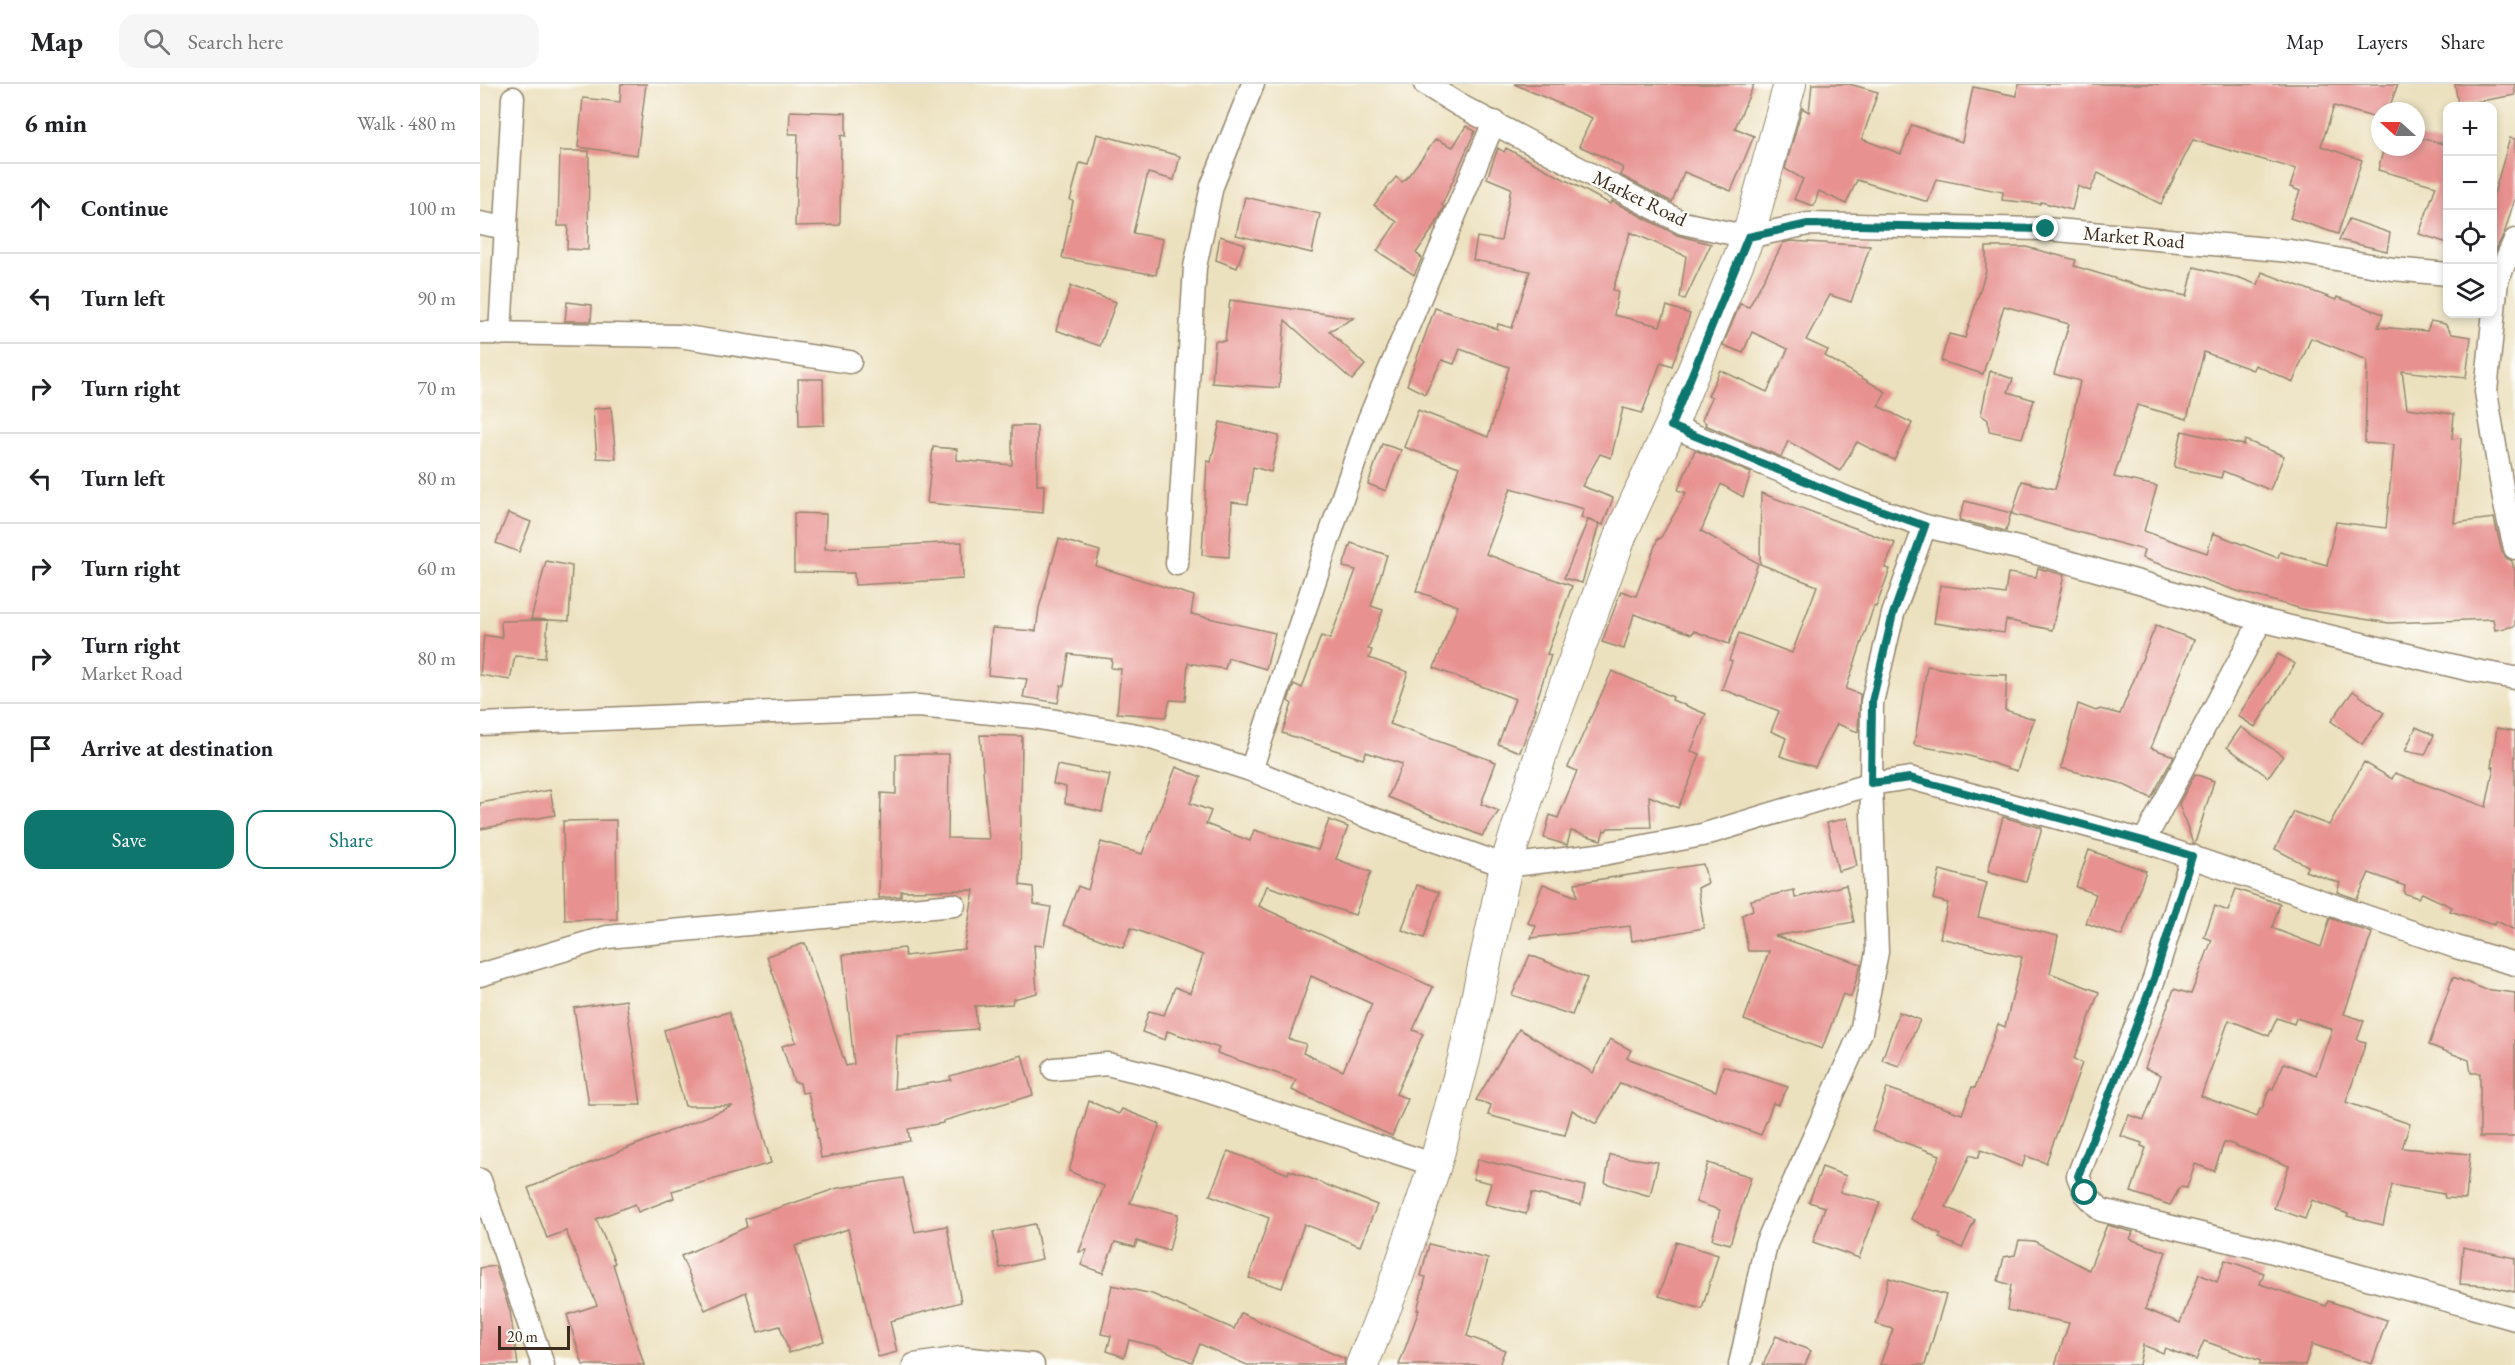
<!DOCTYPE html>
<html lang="en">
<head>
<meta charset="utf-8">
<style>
  :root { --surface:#fff; --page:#f6f6f6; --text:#202124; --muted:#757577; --line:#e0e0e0; --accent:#0f766e }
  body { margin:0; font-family:"EB Garamond",serif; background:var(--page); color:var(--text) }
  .controls { position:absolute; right:18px; top:18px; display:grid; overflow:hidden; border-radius:12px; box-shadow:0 3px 9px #0003 }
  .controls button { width:54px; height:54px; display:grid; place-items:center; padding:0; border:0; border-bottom:2px solid var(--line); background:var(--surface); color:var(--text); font:30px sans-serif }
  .compass { position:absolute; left:1891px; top:18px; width:54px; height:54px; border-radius:50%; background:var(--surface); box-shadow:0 3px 9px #0003; rotate:291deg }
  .scale { position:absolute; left:18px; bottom:15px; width:72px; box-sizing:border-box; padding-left:6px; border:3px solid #3b2a1e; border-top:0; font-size:16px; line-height:21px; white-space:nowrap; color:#3b2a1e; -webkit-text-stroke:4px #fdfcf7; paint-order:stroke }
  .stop { position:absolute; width:18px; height:18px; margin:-14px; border:4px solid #0f766e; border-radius:50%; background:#fff }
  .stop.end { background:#0f766e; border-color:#fff; box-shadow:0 2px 6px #0008 }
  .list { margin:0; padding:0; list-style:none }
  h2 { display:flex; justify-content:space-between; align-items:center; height:78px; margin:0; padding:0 24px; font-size:26px }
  h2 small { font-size:20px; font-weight:400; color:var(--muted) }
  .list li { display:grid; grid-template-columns:39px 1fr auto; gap:18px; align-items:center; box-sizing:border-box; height:90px; padding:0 24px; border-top:2px solid var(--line) }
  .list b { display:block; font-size:22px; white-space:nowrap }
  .list p { margin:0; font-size:20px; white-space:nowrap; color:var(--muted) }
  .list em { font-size:20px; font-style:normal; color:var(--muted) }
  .actions { display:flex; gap:12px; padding:18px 24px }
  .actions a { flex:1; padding:14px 0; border:2px solid var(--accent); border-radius:18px; text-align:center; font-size:21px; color:var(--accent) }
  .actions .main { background:var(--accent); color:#fff }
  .icon { flex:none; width:33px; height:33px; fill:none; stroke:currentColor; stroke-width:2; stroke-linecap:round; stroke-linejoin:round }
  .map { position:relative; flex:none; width:2035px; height:1281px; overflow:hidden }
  header { display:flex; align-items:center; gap:36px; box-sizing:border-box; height:84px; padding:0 30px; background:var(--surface); border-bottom:2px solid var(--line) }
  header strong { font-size:28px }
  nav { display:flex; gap:33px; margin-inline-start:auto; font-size:21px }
  .search { width:420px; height:54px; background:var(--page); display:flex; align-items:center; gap:15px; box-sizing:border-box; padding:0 21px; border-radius:18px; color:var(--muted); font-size:22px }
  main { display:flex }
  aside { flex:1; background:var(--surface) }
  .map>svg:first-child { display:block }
</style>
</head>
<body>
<header>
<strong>Map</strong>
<div class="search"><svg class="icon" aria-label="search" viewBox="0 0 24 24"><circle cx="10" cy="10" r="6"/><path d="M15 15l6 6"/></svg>Search here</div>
<nav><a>Map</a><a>Layers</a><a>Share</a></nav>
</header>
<main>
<aside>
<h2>6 min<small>Walk · 480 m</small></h2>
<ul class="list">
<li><svg class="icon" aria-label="ahead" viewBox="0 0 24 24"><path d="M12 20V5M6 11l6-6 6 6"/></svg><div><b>Continue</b></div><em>100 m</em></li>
<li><svg class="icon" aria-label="left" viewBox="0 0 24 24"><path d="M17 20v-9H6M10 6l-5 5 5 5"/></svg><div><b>Turn left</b></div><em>90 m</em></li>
<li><svg class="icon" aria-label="right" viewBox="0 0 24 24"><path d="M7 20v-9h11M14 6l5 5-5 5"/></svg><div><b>Turn right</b></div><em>70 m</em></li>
<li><svg class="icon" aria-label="left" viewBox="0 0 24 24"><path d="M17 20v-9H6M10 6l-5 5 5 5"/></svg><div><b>Turn left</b></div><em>80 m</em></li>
<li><svg class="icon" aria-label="right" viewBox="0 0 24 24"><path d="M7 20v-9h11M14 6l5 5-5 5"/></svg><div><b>Turn right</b></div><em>60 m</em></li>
<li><svg class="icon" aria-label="right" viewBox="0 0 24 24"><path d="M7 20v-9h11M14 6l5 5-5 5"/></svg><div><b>Turn right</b><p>Market Road</p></div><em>80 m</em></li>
<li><svg class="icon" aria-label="arrive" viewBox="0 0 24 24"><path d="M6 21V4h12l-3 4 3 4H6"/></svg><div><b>Arrive at destination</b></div></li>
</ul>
<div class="actions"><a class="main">Save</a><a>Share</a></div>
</aside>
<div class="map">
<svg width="2035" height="1281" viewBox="0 0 2035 1281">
  <rect width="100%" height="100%" fill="#fdfcf7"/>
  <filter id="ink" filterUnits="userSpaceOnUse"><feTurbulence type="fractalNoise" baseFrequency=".0167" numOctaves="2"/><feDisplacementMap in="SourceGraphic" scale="12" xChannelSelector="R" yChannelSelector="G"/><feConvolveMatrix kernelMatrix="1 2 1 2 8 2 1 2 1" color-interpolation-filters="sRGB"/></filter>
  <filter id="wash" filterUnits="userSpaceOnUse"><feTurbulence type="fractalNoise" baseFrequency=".008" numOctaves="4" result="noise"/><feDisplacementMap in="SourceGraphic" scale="24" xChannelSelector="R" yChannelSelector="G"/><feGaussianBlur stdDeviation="1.35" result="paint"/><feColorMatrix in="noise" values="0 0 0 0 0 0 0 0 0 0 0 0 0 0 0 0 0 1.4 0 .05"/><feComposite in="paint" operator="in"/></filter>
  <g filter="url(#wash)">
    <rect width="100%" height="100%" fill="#ece1bf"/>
    <g id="blocks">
      <!-- building -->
      <g fill="#e79290" fill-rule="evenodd">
        <polygon points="141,0 166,0 157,71 98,63 103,14 140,18"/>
        <polygon points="1034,0 1274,0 1255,44 1274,52 1251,107 1204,88 1192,118 1140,91 1143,84 1126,74 1099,62 1112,34"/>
        <polygon points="1332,0 1369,0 1398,8 1382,55 1421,70 1432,41 1482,58 1493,3 1537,12 1538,0 1918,0 1908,27 1900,27 1900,35 1854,22 1841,62 1882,76 1858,150 1810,134 1820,107 1810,103 1816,85 1713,56 1681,120 1618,89 1610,107 1598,102 1592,126 1561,118 1560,120 1522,116 1523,108 1456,95 1448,118 1377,96 1366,120 1339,107 1334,122 1314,115 1323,95 1305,85 1322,24 1329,28"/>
        <polygon points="1975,0 2035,0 2035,11 1978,21"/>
        <polygon points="310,27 366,29 366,52 361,51 360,141 315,142 318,50 309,50"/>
        <polygon points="986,42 995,47 962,121 964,123 956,140 936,169 942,174 934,191 897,167 917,138 894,121 916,93 922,98 925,96 956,55 973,63"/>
        <polygon points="617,50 700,72 694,96 668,89 653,149 683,155 676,191 582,174 593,117 590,116 600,79 609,81"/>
        <polygon points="1936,53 1968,61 1968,159 1939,150 1956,102 1898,86 1904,63 1936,63"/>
        <polygon points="2030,54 2035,55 2035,114 2025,147 2013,172 2013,113"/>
        <polygon points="1018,64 1024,68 1026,64 1130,120 1132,117 1197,151 1231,160 1205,215 1200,214 1206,172 1150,148 1133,206 1138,207 1134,231 1180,242 1187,222 1210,230 1192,282 1181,278 1162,329 1143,324 1131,374 1120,370 1102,402 1133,414 1123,441 1101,433 1104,425 1031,404 1017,441 1006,470 1092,502 1067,570 1071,571 1054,625 1056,625 1040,668 1018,660 1035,615 954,584 978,522 936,507 979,383 924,363 938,326 1008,353 1029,283 980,265 974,280 962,276 945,310 927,301 955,224 1017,245 1018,240 1032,244 1050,187 993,176 997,153 1021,157 1031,104 1007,94"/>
        <polygon points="80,67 109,67 108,166 87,165 88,142 78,142"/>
        <polygon points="765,113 840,130 832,169 756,151"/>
        <polygon points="1869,135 1910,149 1907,167 1859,156"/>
        <polygon points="740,152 765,160 757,184 736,176"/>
        <polygon points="1311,157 1390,162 1371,218 1350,211 1326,256 1348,266 1345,272 1406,308 1398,322 1432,339 1414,376 1377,358 1360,387 1308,357 1301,373 1225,341 1226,339 1222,336 1232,313 1228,312 1240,286 1287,308 1308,265 1272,248 1263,269 1243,261 1260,220 1269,223 1303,159"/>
        <path d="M1506,163H1546L1596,176L1594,182L1663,203L1707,212L1714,183L1760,194L1778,201L1782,188L1856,216L1857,213L1903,230L1898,243L1947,247L1951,237L1965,240L1972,250L1991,253L1986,294L1922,287L1927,324L1974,330L1972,355L1981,354L1974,439L2014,434L2022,468L2026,474L2032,477L2035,488V542L2015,546L2013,535L1909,539L1826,526L1757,507L1662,474L1664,466L1532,430L1542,397L1575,405L1585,372L1600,297L1574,290L1589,240L1524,222L1503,290L1461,277L1469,250L1485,254L1506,187ZM1831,254L1887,276L1885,359L1914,361L1906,444L1856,438L1847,481L1800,468L1798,474L1733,449L1727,469L1664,447L1677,402L1634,393L1657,321L1707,335L1724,268L1773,286L1775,281L1813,298Z"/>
        <polygon points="591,202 636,218 620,262 576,246"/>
        <polygon points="750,216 874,234 849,247 885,281 872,296 805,236 799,304 732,299 735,257 745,257"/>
        <polygon points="87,218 112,221 111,237 85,237"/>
        <polygon points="1510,287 1533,295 1528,308 1554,316 1542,354 1509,347 1508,336 1501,331"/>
        <polygon points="318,295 343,295 344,341 319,342"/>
        <polygon points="131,323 136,375 117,374 113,325"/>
        <polygon points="740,338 799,352 791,388 773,383 768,420 752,418 749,473 722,471 727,377 731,378"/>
        <polygon points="532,342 557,342 557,401 564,401 563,429 447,419 453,363 477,365 477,376 532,381"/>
        <polygon points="1702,347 1764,361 1765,356 1804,372 1790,406 1743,387 1741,394 1694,383"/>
        <polygon points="902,360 921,366 906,407 888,400"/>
        <polygon points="1215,366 1271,389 1263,413 1241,400 1221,447 1278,479 1249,560 1214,547 1212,550 1154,530 1144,565 1122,558 1141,507 1156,512 1178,454 1180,455 1206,409 1198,406"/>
        <polygon points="1281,409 1415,459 1405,484 1410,485 1396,523 1394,522 1366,605 1380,610 1378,648 1357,640 1335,683 1300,672 1306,654 1291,647 1299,627 1242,605 1252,577 1249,576 1259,549 1312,569 1337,502 1280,480"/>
        <polygon points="1485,417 1531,429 1526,447 1479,436"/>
        <polygon points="28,429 51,438 39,468 16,459"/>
        <polygon points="314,429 346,430 345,465 482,458 483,495 375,501 374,489 314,488"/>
        <polygon points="1108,436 1119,440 1102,499 1084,494"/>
        <polygon points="579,455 620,467 616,482 714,512 711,530 795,549 786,585 748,574 745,585 708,579 705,617 690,616 686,633 637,629 641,585 631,584 632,575 589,570 584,602 581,601 578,619 543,613 547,595 508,591 512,544 556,547 559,524"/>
        <polygon points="871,459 907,471 891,522 903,526 888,565 892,566 889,574 928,588 910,640 1016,678 1001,720 1019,727 1002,752 908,713 922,680 886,668 883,675 802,649 812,620 808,617 814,600 822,604 841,552 850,555 876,486 863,483"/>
        <polygon points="66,477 92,482 89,537 51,535"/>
        <polygon points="1558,484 1584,491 1572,546 1526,536 1524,549 1454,539 1460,501 1525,510 1528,489 1556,493"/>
        <polygon points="68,536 65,574 35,572 30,596 0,591 4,551 22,554 21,537"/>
        <polygon points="1676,541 1714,556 1671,664 1694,672 1671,714 1640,699 1581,684 1598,620 1616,627 1620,625 1640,630"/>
        <polygon points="1798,570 1815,580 1775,643 1758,632"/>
        <polygon points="1447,582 1493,590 1527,591 1525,626 1554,635 1537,687 1486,671 1434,661"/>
        <polygon points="1132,587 1193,613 1192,616 1226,630 1211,667 1220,670 1210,696 1198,724 1169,712 1171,743 1128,744 1126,747 1124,746 1121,756 1091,747 1087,761 1064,754 1070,731 1078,734 1097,687 1088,683"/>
        <polygon points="1873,607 1904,629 1882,660 1851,637"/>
        <polygon points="1761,643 1803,672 1788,693 1747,663"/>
        <polygon points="1936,643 1954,651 1945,671 1925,667"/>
        <polygon points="2017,644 2035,647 2035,846 2016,837 2014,841 1970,827 1972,823 1942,809 1938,814 1924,809 1925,802 1889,789 1877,815 1857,808 1860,799 1825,787 1828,782 1795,765 1814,728 1849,741 1884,678 1912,695 1915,689 2006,723 2014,683 2011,683"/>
        <polygon points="500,651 542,652 540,801 553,803 554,820 571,823 564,862 554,861 557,909 533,915 532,920 495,922 497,945 417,951 414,1005 471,996 470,992 542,971 553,1011 463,1037 463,1039 428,1045 430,1057 341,1074 336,1045 337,1045 328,1008 322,1009 320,999 314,998 302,962 316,958 287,872 325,859 366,982 374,980 363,871 424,864 425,872 484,865 494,806 421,807 421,812 399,814 401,709 416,710 416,670 469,670 468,754 509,755"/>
        <polygon points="577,681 630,691 622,728 585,719 586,703 573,700"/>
        <path d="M696,683L721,693L710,719L731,727L726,740L770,757L774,746L838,766L849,736L868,743L856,775L891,788L875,831L787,802L779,822L953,903L933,946L943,950L916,1010L928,1015L912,1052L812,1006L816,996L737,969L739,964L687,947L685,956L662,948L669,927L684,931L695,903L710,909L723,871L651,844L643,864L583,841L598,802L608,806L621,758L662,770ZM831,892L892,920L863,987L823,969L826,960L809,955Z"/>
        <polygon points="1715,690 1734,697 1715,759 1713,759 1699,720"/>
        <polygon points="70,706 75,731 0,745 0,719"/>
        <polygon points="1523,733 1562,744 1546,798 1508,787"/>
        <polygon points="1367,734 1377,782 1358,787 1347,739"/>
        <polygon points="136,736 137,835 85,836 83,737"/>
        <polygon points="1609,766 1666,787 1642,852 1606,839 1616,810 1596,803"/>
        <polygon points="1223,780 1228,799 1218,804 1224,844 1152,857 1150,842 1051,854 1056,842 1048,839 1063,800 1097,813 1095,799"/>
        <polygon points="1460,786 1507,799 1498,833 1578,852 1570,889 1619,908 1594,975 1602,979 1566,1079 1546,1072 1542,1083 1501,1066 1498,1074 1490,1071 1466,1123 1495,1136 1482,1164 1459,1154 1461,1150 1431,1135 1460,1071 1392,1047 1407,1004 1482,1030 1492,1003 1495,1004 1518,940 1525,943 1542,873 1460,854 1468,819 1453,815"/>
        <polygon points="937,801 959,808 944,854 922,846"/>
        <polygon points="1366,801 1374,838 1295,852 1381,880 1371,913 1363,910 1342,965 1264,936 1289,867 1268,867 1262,831 1273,826 1271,816 1314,806 1315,814"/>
        <path d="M1756,805L1800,820L1792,844L1841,863L1850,834L1892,849L1864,930L1884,937L1877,956L1886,958L1866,1018L1930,1040L1922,1064L1990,1070L1986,1115L1965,1114L1964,1110L1912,1101L1903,1141L1867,1132L1868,1130L1832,1116L1825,1135L1794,1124L1809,1082L1749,1059H1744L1734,1087L1715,1080L1707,1104L1700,1103L1690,1121L1651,1108L1666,1064L1661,1062L1662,1059L1641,1052L1649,1031L1664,1036L1681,991L1665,984L1694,905L1711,910L1732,856L1724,853L1735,822L1748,827ZM1797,934L1814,940L1816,934L1852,945L1836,991L1804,979L1793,1005L1790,1004L1782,1025H1780L1777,1033L1721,1012L1749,936L1789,952Z"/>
        <polygon points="1050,871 1107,894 1092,931 1032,911"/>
        <polygon points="1973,893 2004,905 2035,909 2035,1053 2000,1053 2000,989 1991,989 1989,976 1949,961"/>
        <polygon points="146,916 161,1021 109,1021 94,924"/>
        <polygon points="249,928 291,1079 192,1107 194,1114 158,1128 155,1120 116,1135 135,1179 133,1180 164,1281 103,1281 87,1231 117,1221 86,1147 67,1154 48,1104 253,1022 205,1022 184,946"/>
        <polygon points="1419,928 1440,936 1419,982 1402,976"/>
        <polygon points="1039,945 1113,989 1130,955 1151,966 1147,974 1236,1007 1243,982 1308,1003 1298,1021 1293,1019 1281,1051 1140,999 1116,1040 1092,1026 1085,1051 1062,1046 1008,1031 1011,1021 996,1016"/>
        <polygon points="609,1017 639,1030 642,1025 680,1040 650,1119 698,1130 689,1167 657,1157 655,1163 635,1158 623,1189 601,1181 607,1166 599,1168 624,1102 589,1087"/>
        <polygon points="748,1067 808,1090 809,1086 897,1121 880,1162 824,1140 802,1204 769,1194 789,1134 730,1111"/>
        <polygon points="1130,1071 1178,1078 1170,1112 1125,1099"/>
        <polygon points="998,1075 1105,1102 1101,1121 1052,1109 1046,1130 1005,1120 1011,1099 993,1095"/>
        <polygon points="1228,1079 1271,1093 1250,1160 1232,1155 1240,1126 1216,1118"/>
        <polygon points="1342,1083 1366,1092 1360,1108 1400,1118 1379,1174 1333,1158 1345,1123 1329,1118"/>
        <polygon points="423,1094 435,1148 467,1142 481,1218 410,1237 417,1268 398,1273 368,1145 315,1162 344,1257 309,1269 300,1242 278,1248 266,1208 225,1226 201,1172 267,1143 265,1135 358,1104"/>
        <polygon points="555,1140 562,1175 520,1184 513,1148"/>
        <polygon points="1627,1141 1653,1148 1650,1155 1686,1168 1665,1225 1700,1239 1719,1190 1737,1198 1745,1176 1784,1189 1780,1200 1846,1222 1848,1217 1907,1236 1892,1280 1832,1260 1825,1281 1779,1281 1781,1277 1724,1257 1716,1276 1685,1264 1683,1269 1663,1261 1659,1281 1575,1281 1589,1239 1527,1226 1531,1201 1518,1197 1524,1173 1535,1171 1539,1156 1554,1157 1609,1186"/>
        <polygon points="1196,1158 1238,1171 1222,1225 1179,1212"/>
        <polygon points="949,1160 1008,1175 987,1252 1025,1266 1019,1281 919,1281 939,1226 937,1226 946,1193 941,1192"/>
        <polygon points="1983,1163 2035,1174 2035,1208 2008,1202 1980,1200"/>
        <polygon points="15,1182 30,1227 38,1281 0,1281 0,1184"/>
        <polygon points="1409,1194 1466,1211 1445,1281 1400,1281 1413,1245 1396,1240"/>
        <polygon points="632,1201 672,1210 754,1245 761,1229 865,1275 864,1281 767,1281 720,1260 712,1278 678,1263 649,1256 644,1273 627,1267 631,1252 621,1250"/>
        <polygon points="1296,1252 1331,1267 1325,1281 1283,1281"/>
      </g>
    </g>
  </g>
  <g filter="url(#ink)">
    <use href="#blocks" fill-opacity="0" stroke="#94866e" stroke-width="1.5"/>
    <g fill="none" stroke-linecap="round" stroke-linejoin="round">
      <defs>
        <g id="street">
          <polyline points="945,0 981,22 1203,139 1268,153 1328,140 1566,145 1810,167 1913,185 1968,190"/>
          <polyline points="0,139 26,144"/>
          <polyline points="2035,156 2017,196 2006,308 2025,421 2035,464"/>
          <polyline points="0,249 199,252 370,278"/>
          <polyline points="20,250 33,14"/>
          <polyline points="1191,342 1369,415 1445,442 1546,466 1666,500 1781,536 1991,586 2035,594"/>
          <polyline points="697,480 715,183 732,102 773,0"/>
          <polyline points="0,640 438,622 553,633 668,653 771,686 880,730 1026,782 1118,771 1222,751 1391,700 1430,694 1664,757 1976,863 2035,880"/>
          <polyline points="771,686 889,335 1014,38"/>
          <polyline points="1664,757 1781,536"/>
          <polyline points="1712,772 1674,895 1598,1092 1605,1109 1621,1126 1779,1164 2035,1235"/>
          <polyline points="0,891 127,853 474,821"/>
          <polyline points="574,985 627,980 690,995 955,1081"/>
          <polyline points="0,1096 63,1281"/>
          <polyline points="434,1281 481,1274 553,1281"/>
          <polyline points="1260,1281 1286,1160 1381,948 1397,868 1391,700 1392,618 1413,530 1445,442"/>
        </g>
        <polyline id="secondary" points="882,1281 916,1196 955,1081 984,975 1026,782 1065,657 1141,450 1191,342 1268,153 1310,0"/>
      </defs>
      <!-- street casing -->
      <use href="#street" stroke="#94866e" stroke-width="25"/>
      <!-- secondary casing -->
      <use href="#secondary" stroke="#94866e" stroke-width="34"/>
      <!-- street -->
      <use href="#street" stroke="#fff" stroke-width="22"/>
      <!-- secondary -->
      <use href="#secondary" stroke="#fff" stroke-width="32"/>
    </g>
  </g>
  <g fill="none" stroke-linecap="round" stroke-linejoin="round" filter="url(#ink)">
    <!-- route -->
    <polyline stroke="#0f766e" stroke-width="8" points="1566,145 1328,140 1268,153 1191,342 1369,415 1445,442 1413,530 1392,618 1391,699 1430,694 1664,757 1712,772 1674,895 1598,1092 1605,1109"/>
  </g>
  <g text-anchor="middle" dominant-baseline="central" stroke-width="4.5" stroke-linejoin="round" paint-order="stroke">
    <!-- street labels -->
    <g font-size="20" fill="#3b2a1e" stroke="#fdfcf7">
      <text transform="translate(1160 114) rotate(26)">Market Road</text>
      <text transform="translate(1654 153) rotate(5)">Market Road</text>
    </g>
  </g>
</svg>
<div class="controls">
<button>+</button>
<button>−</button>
<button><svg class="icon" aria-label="locate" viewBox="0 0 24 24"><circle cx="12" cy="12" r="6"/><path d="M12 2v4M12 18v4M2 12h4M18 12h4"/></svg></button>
<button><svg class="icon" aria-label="layers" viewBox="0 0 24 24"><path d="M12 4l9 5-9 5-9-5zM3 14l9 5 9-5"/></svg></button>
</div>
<svg class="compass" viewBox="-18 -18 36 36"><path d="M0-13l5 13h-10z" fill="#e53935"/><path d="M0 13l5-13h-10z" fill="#757577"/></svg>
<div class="scale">20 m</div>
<div class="stop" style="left:1605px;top:1109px"></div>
<div class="stop end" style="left:1566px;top:145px"></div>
</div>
</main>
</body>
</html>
